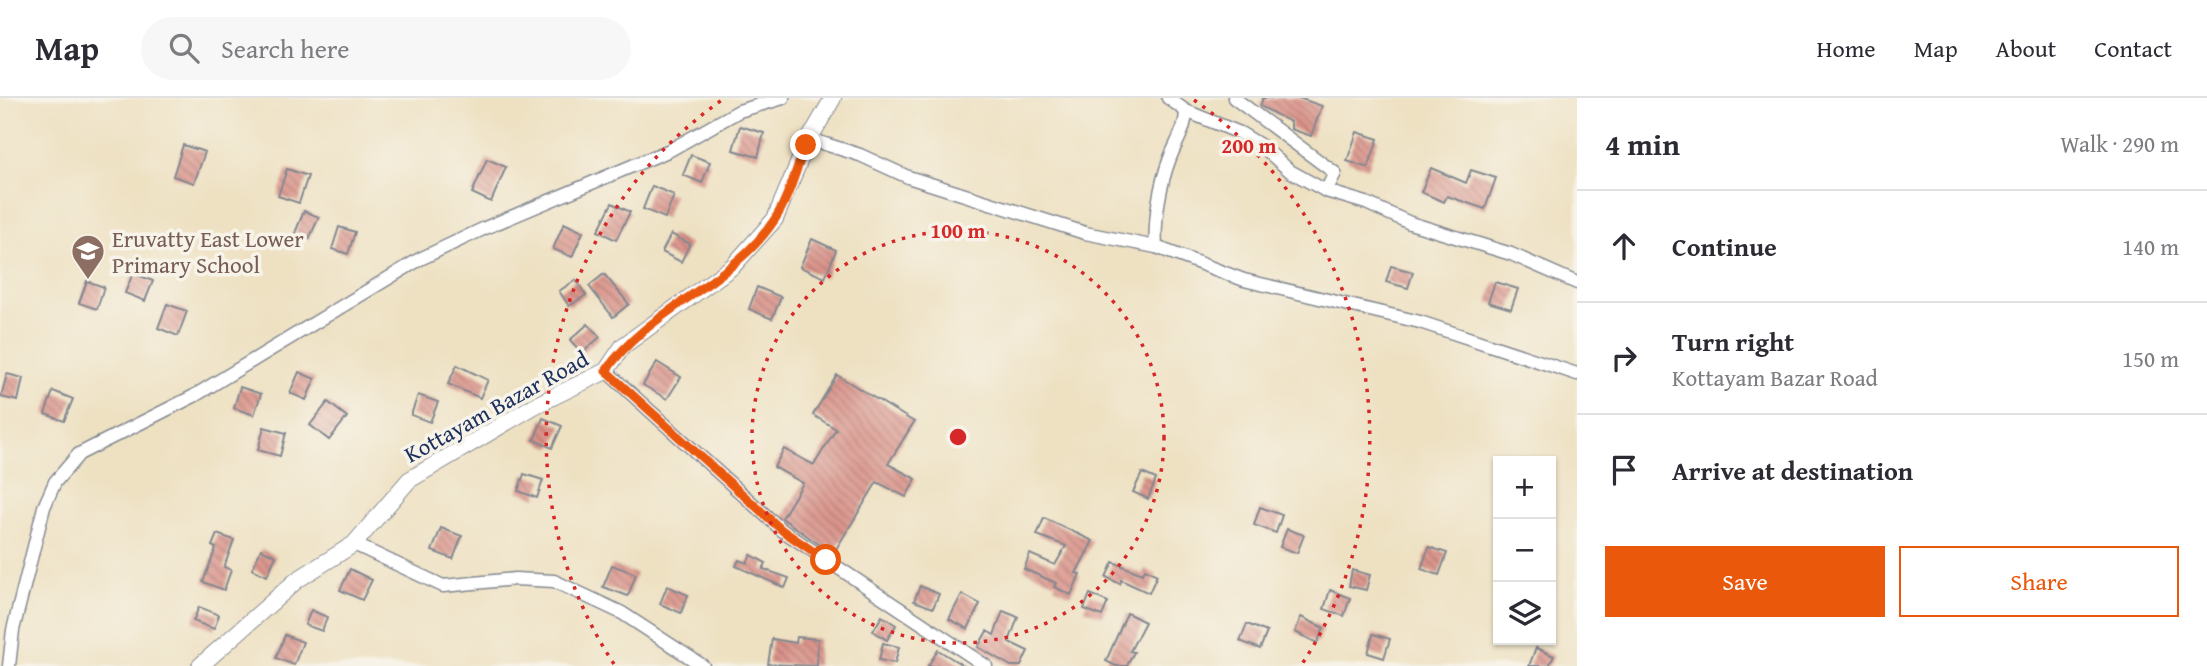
<!DOCTYPE html>
<html lang="en">
<head>
<meta charset="utf-8">
<style>
  :root { --surface:#fff; --page:#f7f7f7; --text:#2b2b33; --muted:#7c7c81; --line:#e1e1e2; --accent:#ea580c }
  body { margin:0; font-family:"Gentium Book Plus",serif; background:var(--page); color:var(--text) }
  .controls { position:absolute; right:21px; bottom:21px; display:grid; overflow:hidden; border-radius:0px; box-shadow:0 2px 5px #0004 }
  .controls button { width:63px; height:63px; display:grid; place-items:center; padding:0; border:0; border-bottom:2px solid var(--line); background:var(--surface); color:var(--text); font:35px sans-serif }
  .stop { position:absolute; width:21px; height:21px; margin:-16px; border:5px solid #ea580c; border-radius:50%; background:#fff }
  .stop.end { background:#ea580c; border-color:#fff; box-shadow:0 2px 7px #0008 }
  .list { margin:0; padding:0; list-style:none }
  h2 { display:flex; justify-content:space-between; align-items:center; height:91px; margin:0; padding:0 28px; font-size:30px }
  h2 small { font-size:23px; font-weight:400; color:var(--muted) }
  .list li { display:grid; grid-template-columns:46px 1fr auto; gap:21px; align-items:center; box-sizing:border-box; height:112px; padding:0 28px; border-top:2px solid var(--line) }
  .list b { display:block; font-size:26px; white-space:nowrap }
  .list p { margin:0; font-size:23px; white-space:nowrap; color:var(--muted) }
  .list em { font-size:23px; font-style:normal; color:var(--muted) }
  .actions { display:flex; gap:14px; padding:21px 28px }
  .actions a { flex:1; padding:16px 0; border:2px solid var(--accent); border-radius:0px; text-align:center; font-size:24px; color:var(--accent) }
  .actions .main { background:var(--accent); color:#fff }
  .icon { flex:none; width:38px; height:38px; fill:none; stroke:currentColor; stroke-width:2; stroke-linecap:round; stroke-linejoin:round }
  .map { position:relative; flex:none; width:1577px; height:568px; overflow:hidden }
  header { display:flex; align-items:center; gap:42px; box-sizing:border-box; height:98px; padding:0 35px; background:var(--surface); border-bottom:2px solid var(--line) }
  header strong { font-size:33px }
  nav { display:flex; gap:38px; margin-inline-start:auto; font-size:24px }
  .search { width:490px; height:63px; background:var(--page); display:flex; align-items:center; gap:18px; box-sizing:border-box; padding:0 24px; border-radius:38px; color:var(--muted); font-size:26px }
  main { display:flex }
  aside { flex:1; background:var(--surface) }
  .map>svg:first-child { display:block }
</style>
</head>
<body>
<header>
<strong>Map</strong>
<div class="search"><svg class="icon" aria-label="search" viewBox="0 0 24 24"><circle cx="10" cy="10" r="6"/><path d="M15 15l6 6"/></svg>Search here</div>
<nav><a>Home</a><a>Map</a><a>About</a><a>Contact</a></nav>
</header>
<main>
<div class="map">
<svg width="1577" height="568" viewBox="0 0 1577 568">
  <defs>
    <pattern id="building-back-hatch" width="6" height="6" patternUnits="userSpaceOnUse" patternTransform="scale(1.75)"><rect width="6" height="6" fill="#da9389"/><path d="M-1 5l2 2M0 0l6 6M5-1l2 2" fill="none" stroke="#b07873"/></pattern>
  </defs>
  <rect width="100%" height="100%" fill="#f7f3e8"/>
  <filter id="ink" filterUnits="userSpaceOnUse"><feTurbulence type="fractalNoise" baseFrequency=".0143" numOctaves="2"/><feDisplacementMap in="SourceGraphic" scale="14" xChannelSelector="R" yChannelSelector="G"/><feConvolveMatrix kernelMatrix="1 2 1 2 8 2 1 2 1" color-interpolation-filters="sRGB"/></filter>
  <filter id="wash" filterUnits="userSpaceOnUse"><feTurbulence type="fractalNoise" baseFrequency=".00686" numOctaves="4" result="noise"/><feDisplacementMap in="SourceGraphic" scale="28" xChannelSelector="R" yChannelSelector="G"/><feGaussianBlur stdDeviation="1.57" result="paint"/><feColorMatrix in="noise" values="0 0 0 0 0 0 0 0 0 0 0 0 0 0 0 0 0 1.4 0 .05"/><feComposite in="paint" operator="in"/></filter>
  <g filter="url(#wash)">
    <rect width="100%" height="100%" fill="#eee1c2"/>
    <g id="blocks">
      <!-- building -->
      <g fill="url(#building-back-hatch)">
        <polygon points="1263,0 1299,0 1322,8 1311,38 1291,31 1291,24 1260,8"/>
        <polygon points="740,28 764,35 758,59 733,52"/>
        <polygon points="1357,34 1378,41 1368,70 1347,63"/>
        <polygon points="183,47 205,54 194,85 173,78"/>
        <polygon points="691,57 710,64 702,85 683,77"/>
        <polygon points="487,61 506,69 491,104 472,95"/>
        <polygon points="1431,70 1466,85 1471,72 1496,80 1485,111 1447,98 1444,104 1421,94"/>
        <polygon points="287,71 308,78 299,105 278,98"/>
        <polygon points="652,88 674,97 665,120 643,111"/>
        <polygon points="612,105 630,114 616,142 598,133"/>
        <polygon points="304,113 319,119 309,141 295,135"/>
        <polygon points="564,125 583,134 572,159 553,151"/>
        <polygon points="339,129 355,134 348,156 332,151"/>
        <polygon points="671,136 690,146 681,164 662,154"/>
        <polygon points="812,141 836,152 825,180 800,169"/>
        <polygon points="1391,168 1413,174 1408,190 1386,184"/>
        <polygon points="133,175 153,183 145,203 125,195"/>
        <polygon points="604,176 629,206 613,219 589,188"/>
        <polygon points="576,182 586,197 569,208 559,193"/>
        <polygon points="87,183 104,189 97,211 79,205"/>
        <polygon points="1495,184 1518,191 1511,211 1488,204"/>
        <polygon points="757,189 781,199 772,221 749,211"/>
        <polygon points="167,206 187,213 178,238 158,230"/>
        <polygon points="588,226 600,239 582,255 570,242"/>
        <polygon points="657,264 681,279 667,301 643,287"/>
        <polygon points="457,267 488,282 480,300 448,286"/>
        <polygon points="299,274 315,281 306,302 290,295"/>
        <polygon points="7,276 23,280 18,303 1,299"/>
        <polygon points="837,277 914,324 888,366 916,381 906,399 877,384 833,456 782,420 803,385 774,369 784,351 814,367 836,331 813,317"/>
        <polygon points="240,289 261,296 254,317 234,310"/>
        <polygon points="53,293 73,301 64,323 45,316"/>
        <polygon points="418,297 438,304 430,324 411,317"/>
        <polygon points="328,304 347,319 329,342 310,327"/>
        <polygon points="543,320 562,328 552,350 534,342"/>
        <polygon points="264,329 286,335 280,358 258,352"/>
        <polygon points="1142,375 1156,381 1148,401 1133,394"/>
        <polygon points="524,376 543,382 537,400 518,393"/>
        <polygon points="1260,409 1282,417 1276,435 1254,427"/>
        <polygon points="1044,420 1093,443 1076,475 1080,476 1071,497 1054,489 1056,485 1024,471 1030,456 1055,467 1066,448 1037,437"/>
        <polygon points="441,430 462,438 453,461 432,453"/>
        <polygon points="1287,431 1304,437 1297,455 1280,449"/>
        <polygon points="217,436 234,442 224,469 231,472 224,492 203,484 216,450 212,448"/>
        <polygon points="1429,449 1447,455 1439,477 1421,471"/>
        <polygon points="261,451 276,458 267,478 252,471"/>
        <polygon points="751,457 766,465 763,471 789,480 785,490 736,468 739,462 747,465"/>
        <polygon points="1113,464 1142,476 1145,471 1157,477 1149,495 1121,482 1120,486 1106,479"/>
        <polygon points="612,467 636,476 628,498 603,489"/>
        <polygon points="350,471 372,482 362,502 340,492"/>
        <polygon points="1352,472 1370,477 1366,492 1349,488"/>
        <polygon points="667,488 688,497 681,515 660,506"/>
        <polygon points="920,488 939,496 933,510 914,503"/>
        <polygon points="1330,492 1350,500 1344,518 1324,511"/>
        <polygon points="962,496 980,506 968,531 949,521"/>
        <polygon points="1090,496 1108,504 1102,518 1084,511"/>
        <polygon points="199,509 219,517 214,531 193,523"/>
        <polygon points="311,512 327,519 322,533 305,527"/>
        <polygon points="1003,513 1018,519 1009,544 1028,553 1021,568 1011,568 978,549 987,533 994,537"/>
        <polygon points="1127,515 1145,524 1130,553 1134,554 1127,568 1116,568 1106,563"/>
        <polygon points="882,518 896,527 887,542 873,533"/>
        <polygon points="1301,519 1324,530 1317,545 1295,534"/>
        <polygon points="1247,526 1267,534 1260,551 1240,543"/>
        <polygon points="1373,536 1390,541 1384,560 1368,555"/>
        <polygon points="285,537 303,544 294,567 276,560"/>
        <polygon points="797,539 818,541 817,568 768,566 772,541 796,545"/>
        <polygon points="883,545 899,549 895,565 879,562"/>
        <polygon points="1536,550 1554,558 1549,568 1529,568"/>
        <polygon points="938,552 964,568 928,568"/>
      </g>
    </g>
  </g>
  <g filter="url(#ink)">
    <use href="#blocks" fill-opacity="0" stroke="#848890" stroke-width="2"/>
    <g fill="none" stroke-linecap="round" stroke-linejoin="round">
      <defs>
        <g id="street">
          <polyline points="1168,0 1186,13 1240,35 1263,49 1290,73 1326,93 1366,105 1410,125 1511,156 1577,185"/>
          <polyline points="1234,0 1335,75 1326,93"/>
          <path d="M1186,13C1186,31 1176,44 1170,60C1160,86 1154,121 1156,149L1244,182L1420,224L1577,276"/>
          <polyline points="809,41 860,57 908,79 1085,135 1156,149"/>
          <polyline points="606,273 783,433 986,568"/>
          <polyline points="354,446 443,488 515,481 554,483 622,515 703,568"/>
          <polyline points="9,568 13,532 44,409 55,384 79,356 194,298 420,161 485,130 670,52 739,13 783,0"/>
        </g>
        <polyline id="secondary" points="200,568 297,482 354,446 409,382 534,308 606,273 623,248 733,168 775,121 806,47 833,0"/>
      </defs>
      <!-- street casing -->
      <use href="#street" stroke="#848890" stroke-width="15"/>
      <!-- secondary casing -->
      <use href="#secondary" stroke="#848890" stroke-width="18"/>
      <!-- street -->
      <use href="#street" stroke="#fff" stroke-width="12"/>
      <!-- secondary -->
      <use href="#secondary" stroke="#fff" stroke-width="16"/>
    </g>
  </g>
  <g fill="none" stroke-linecap="round" stroke-linejoin="round" filter="url(#ink)">
    <!-- route -->
    <path stroke="#ea580c" stroke-width="9" d="M806,47C796,70 789,100 775,121C733,186 649,210 606,273L783,433L826,462"/>
  </g>
  <!-- distance rings -->
  <g fill="none" stroke="#d62828" stroke-width="3.5" stroke-dasharray="3.5 7">
    <circle cx="958" cy="339" r="206"/>
    <path d="M614 566A412 412 0 0 1 722 2M1194 2A412 412 0 0 1 1302 566"/>
  </g>
  <!-- icons -->
  <defs>
    <symbol id="school-pin" viewBox="-11 -11 22 30"><path d="M0 17L-7.5 6A9.5 9.5 0 1 1 7.5 6Z" fill="#8d6e63" stroke="#f7f3e8"/><path d="M0-5L7-2L0 1L-7-2ZM-4 1L0 2.5L4 1V4Q0 6-4 4Z" fill="#fff"/></symbol>
  </defs>
  <g fill-rule="evenodd">
    <use href="#school-pin" x="69" y="134" width="38" height="52"/>
  </g>
  <g text-anchor="middle" dominant-baseline="central" stroke-width="7" stroke-linejoin="round" paint-order="stroke">
    <!-- education labels -->
    <g font-size="23" fill="#785e54" stroke="#f7f3e8" text-anchor="start">
      <text x="112" y="140">Eruvatty East Lower<tspan x="112" dy="26">Primary School</tspan></text>
    </g>
    <!-- street labels -->
    <g font-size="23" fill="#1b2f5e" stroke="#f7f3e8">
      <text transform="translate(496 308) rotate(-29)">Kottayam Bazar Road</text>
    </g>
  </g>
  <circle cx="958" cy="339" r="10" fill="#d62828" stroke="#f7f3e8" stroke-width="3.5"/>
  <g font-size="21" text-anchor="middle" font-weight="bold" fill="#d62828" stroke="#f7f3e8" stroke-width="7" stroke-linejoin="round" paint-order="stroke">
    <text x="1249" y="55">200 m</text>
    <text x="958" y="140">100 m</text>
  </g>
</svg>
<div class="controls">
<button>+</button>
<button>−</button>
<button><svg class="icon" aria-label="layers" viewBox="0 0 24 24"><path d="M12 4l9 5-9 5-9-5zM3 14l9 5 9-5"/></svg></button>
</div>
<div class="stop" style="left:826px;top:462px"></div>
<div class="stop end" style="left:806px;top:47px"></div>
</div>
<aside>
<h2>4 min<small>Walk · 290 m</small></h2>
<ul class="list">
<li><svg class="icon" aria-label="ahead" viewBox="0 0 24 24"><path d="M12 20V5M6 11l6-6 6 6"/></svg><div><b>Continue</b></div><em>140 m</em></li>
<li><svg class="icon" aria-label="right" viewBox="0 0 24 24"><path d="M7 20v-9h11M14 6l5 5-5 5"/></svg><div><b>Turn right</b><p>Kottayam Bazar Road</p></div><em>150 m</em></li>
<li><svg class="icon" aria-label="arrive" viewBox="0 0 24 24"><path d="M6 21V4h12l-3 4 3 4H6"/></svg><div><b>Arrive at destination</b></div></li>
</ul>
<div class="actions"><a class="main">Save</a><a>Share</a></div>
</aside>
</main>
</body>
</html>
